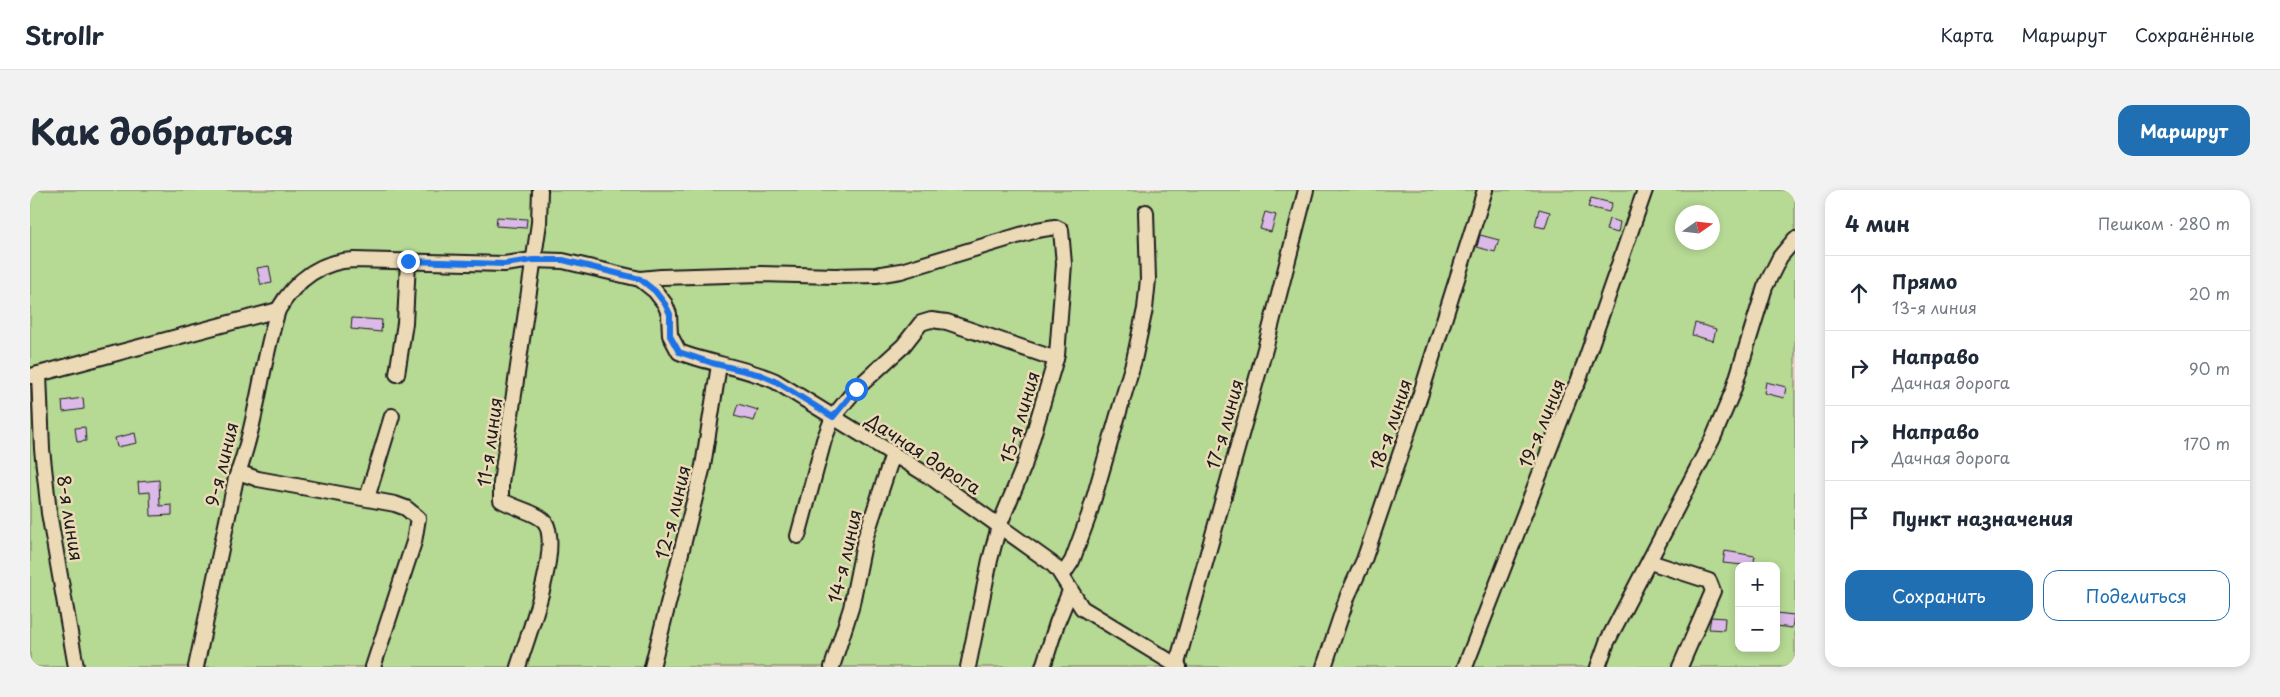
<!DOCTYPE html>
<html lang="ru">
<head>
<meta charset="utf-8">
<style>
  :root { --surface:#fff; --page:#f2f2f3; --text:#1f2937; --muted:#747a83; --line:#e0e1e3; --accent:#1f6fb2 }
  body { margin:0; font-family:"Playpen Sans",sans-serif; background:var(--page); color:var(--text) }
  .controls { position:absolute; right:15px; bottom:15px; display:grid; overflow:hidden; border-radius:10px; box-shadow:0 2px 8px #0003 }
  .controls button { width:45px; height:45px; display:grid; place-items:center; padding:0; border:0; border-bottom:1px solid var(--line); background:var(--surface); color:var(--text); font:25px sans-serif }
  .compass { position:absolute; left:1645px; top:15px; width:45px; height:45px; border-radius:50%; background:var(--surface); box-shadow:0 2px 8px #0003; rotate:76deg }
  .stop { position:absolute; width:15px; height:15px; margin:-11px; border:4px solid #1a73e8; border-radius:50%; background:#fff }
  .stop.end { background:#1a73e8; border-color:#fff; box-shadow:0 1px 5px #0008 }
  .list { margin:0; padding:0; list-style:none }
  h2 { display:flex; justify-content:space-between; align-items:center; height:65px; margin:0; padding:0 20px; font-size:21px }
  h2 small { font-size:16px; font-weight:400; color:var(--muted) }
  .list li { display:grid; grid-template-columns:32px 1fr auto; gap:15px; align-items:center; box-sizing:border-box; height:75px; padding:0 20px; border-top:1px solid var(--line) }
  .list b { display:block; font-size:19px; white-space:nowrap }
  .list p { margin:0; font-size:16px; white-space:nowrap; color:var(--muted) }
  .list em { font-size:16px; font-style:normal; color:var(--muted) }
  .actions { display:flex; gap:10px; padding:15px 20px }
  .actions a { flex:1; padding:11px 0; border:1px solid var(--accent); border-radius:15px; text-align:center; font-size:18px; color:var(--accent) }
  .actions .main { background:var(--accent); color:#fff }
  .icon { flex:none; width:28px; height:28px; fill:none; stroke:currentColor; stroke-width:2; stroke-linecap:round; stroke-linejoin:round }
  .map { position:relative; flex:none; width:1765px; height:477px; overflow:hidden; border-radius:15px }
  header { display:flex; align-items:center; gap:30px; box-sizing:border-box; height:70px; padding:0 25px; background:var(--surface); border-bottom:1px solid var(--line) }
  header strong { font-size:24px }
  nav { display:flex; gap:28px; margin-inline-start:auto; font-size:18px }
  .intro { display:flex; align-items:center; justify-content:space-between; box-sizing:border-box; height:120px; padding:0 30px }
  h1 { margin:0; font-size:35px }
  .button { padding:12px 22px; border-radius:15px; background:var(--accent); color:#fff; font-size:18px; font-weight:700 }
  main { display:flex; gap:30px; padding:0 30px }
  aside { flex:1; background:var(--surface); border-radius:15px; box-shadow:0 2px 8px #0003 }
  .map>svg:first-child { display:block }
</style>
</head>
<body>
<header>
<strong>Strollr</strong>
<nav><a>Карта</a><a>Маршрут</a><a>Сохранённые</a></nav>
</header>
<div class="intro"><h1>Как добраться</h1><a class="button">Маршрут</a></div>
<main>
<div class="map">
<svg width="1765" height="477" viewBox="0 0 1765 477">
  <rect width="100%" height="100%" fill="#e7d0c5"/>
  <filter id="ink" filterUnits="userSpaceOnUse"><feTurbulence type="fractalNoise" baseFrequency=".02" numOctaves="2"/><feDisplacementMap in="SourceGraphic" scale="10" xChannelSelector="R" yChannelSelector="G"/><feConvolveMatrix kernelMatrix="1 2 1 2 8 2 1 2 1" color-interpolation-filters="sRGB"/></filter>
  <g filter="url(#ink)">
    <!-- green -->
    <path fill="#b6d994" stroke="#697a58" fill-rule="evenodd" d="M0,0H1765V477H0ZM1652,22H1682V52H1652ZM1709,376H1746V458H1709Z"/>
    <!-- building -->
    <g fill="#dbbae7" stroke="#1c1c1c">
      <polygon points="1561,8 1582,13 1579,22 1558,17"/>
      <polygon points="1509,19 1520,22 1515,38 1505,36"/>
      <polygon points="1235,22 1246,25 1241,42 1230,39"/>
      <polygon points="467,27 497,29 496,38 466,36"/>
      <polygon points="1579,29 1590,32 1588,43 1576,40"/>
      <polygon points="1450,45 1469,50 1465,62 1447,57"/>
      <polygon points="239,76 242,93 231,95 227,78"/>
      <polygon points="322,128 352,130 351,142 321,139"/>
      <polygon points="1665,133 1686,139 1683,151 1662,145"/>
      <polygon points="1736,192 1756,197 1754,208 1734,203"/>
      <polygon points="53,208 54,219 33,222 32,211"/>
      <polygon points="708,214 728,220 724,231 704,226"/>
      <polygon points="55,237 56,251 47,252 45,238"/>
      <polygon points="105,243 107,253 87,257 85,248"/>
      <polygon points="129,290 130,316 142,315 142,325 121,326 120,302 109,303 108,292"/>
      <polygon points="1695,361 1725,366 1723,376 1693,373"/>
      <polygon points="1746,423 1764,425 1762,438 1746,436"/>
      <polygon points="1681,427 1695,428 1694,440 1679,439"/>
    </g>
    <g fill="none" stroke-linecap="round" stroke-linejoin="round">
      <defs>
        <g id="minor">
          <polyline points="610,89 631,87 731,84 805,86 846,85 871,81 1007,40 1025,37 1031,40 1034,74 1027,165 994,276 969,336 960,370 938,477"/>
          <polyline points="9,184 12,259 19,323 46,477"/>
          <polyline points="367,184 375,133 378,71"/>
          <polyline points="1,186 248,120"/>
          <polyline points="208,282 228,289 365,314 376,318 388,328 384,352 343,477"/>
          <polyline points="337,308 362,226"/>
          <polyline points="768,346 794,250 803,227 826,199 873,156 891,133 901,130 917,132 1026,169"/>
          <polyline points="1620,372 1679,391 1683,401 1650,477"/>
          <polyline points="1032,386 1042,371 1059,325 1104,170 1115,119 1118,89 1116,22"/>
          <path d="M166,477L206,288C227,234 231,175 248,120C265,91 290,71 324,70L474,74L503,70L533,71L610,89L625,101L635,114L639,124L640,145L649,162C680,174 714,177 745,191L902,288L1021,373L1028,380L1052,418L1149,477"/>
          <path d="M488,477C497,448 532,358 515,332C508,323 482,317 471,310V293L509,33L510,0"/>
          <polyline points="622,477 673,276 689,175"/>
          <polyline points="802,477 821,418 835,349 863,264"/>
          <polyline points="1013,477 1027,433 1040,401"/>
          <polyline points="1146,477 1235,159 1276,0"/>
          <polyline points="1294,477 1318,405 1334,370 1391,203 1455,0"/>
          <polyline points="1435,477 1540,206 1548,192 1615,0"/>
          <polyline points="1568,477 1577,452 1683,248 1703,201 1735,97 1750,67 1765,49"/>
        </g>
      </defs>
      <!-- minor casing -->
      <use href="#minor" stroke="#1c1c1c" stroke-width="18"/>
      <!-- minor -->
      <use href="#minor" stroke="#ecdab7" stroke-width="14"/>
    </g>
  </g>
  <g fill="none" stroke-linecap="round" stroke-linejoin="round" filter="url(#ink)">
    <!-- route -->
    <polyline stroke="#1a73e8" stroke-width="6" points="378,71 474,74 503,70 533,70 610,89 625,101 635,114 640,124 640,146 649,162 682,173 731,185 745,191 803,227 826,199"/>
  </g>
  <g text-anchor="middle" dominant-baseline="central" stroke-width="5" stroke-linejoin="round" paint-order="stroke">
    <!-- street labels -->
    <g font-size="18" fill="#1c1c1c" stroke="#ecdab7">
      <text transform="translate(989 227) rotate(-73)">15-я линия</text>
      <text transform="translate(1511 233) rotate(-68)">19-я линия</text>
      <text transform="translate(1194 234) rotate(-74)">17-я линия</text>
      <text transform="translate(1360 234) rotate(-71)">18-я линия</text>
      <text transform="translate(459 252) rotate(-82)">11-я линия</text>
      <text transform="translate(894 263) rotate(33)">Дачная дорога</text>
      <text transform="translate(191 274) rotate(-76)">9-я линия</text>
      <text transform="translate(642 322) rotate(-76)">12-я линия</text>
      <text transform="translate(41 328) rotate(81)">8-я линия</text>
      <text transform="translate(814 366) rotate(-77)">14-я линия</text>
    </g>
  </g>
</svg>
<div class="controls">
<button>+</button>
<button>−</button>
</div>
<svg class="compass" viewBox="-18 -18 36 36"><path d="M0-13l5 13h-10z" fill="#e53935"/><path d="M0 13l5-13h-10z" fill="#747a83"/></svg>
<div class="stop" style="left:826px;top:199px"></div>
<div class="stop end" style="left:378px;top:71px"></div>
</div>
<aside>
<h2>4 мин<small>Пешком · 280 m</small></h2>
<ul class="list">
<li><svg class="icon" aria-label="ahead" viewBox="0 0 24 24"><path d="M12 20V5M6 11l6-6 6 6"/></svg><div><b>Прямо</b><p>13-я линия</p></div><em>20 m</em></li>
<li><svg class="icon" aria-label="right" viewBox="0 0 24 24"><path d="M7 20v-9h11M14 6l5 5-5 5"/></svg><div><b>Направо</b><p>Дачная дорога</p></div><em>90 m</em></li>
<li><svg class="icon" aria-label="right" viewBox="0 0 24 24"><path d="M7 20v-9h11M14 6l5 5-5 5"/></svg><div><b>Направо</b><p>Дачная дорога</p></div><em>170 m</em></li>
<li><svg class="icon" aria-label="arrive" viewBox="0 0 24 24"><path d="M6 21V4h12l-3 4 3 4H6"/></svg><div><b>Пункт назначения</b></div></li>
</ul>
<div class="actions"><a class="main">Сохранить</a><a>Поделиться</a></div>
</aside>
</main>
</body>
</html>
